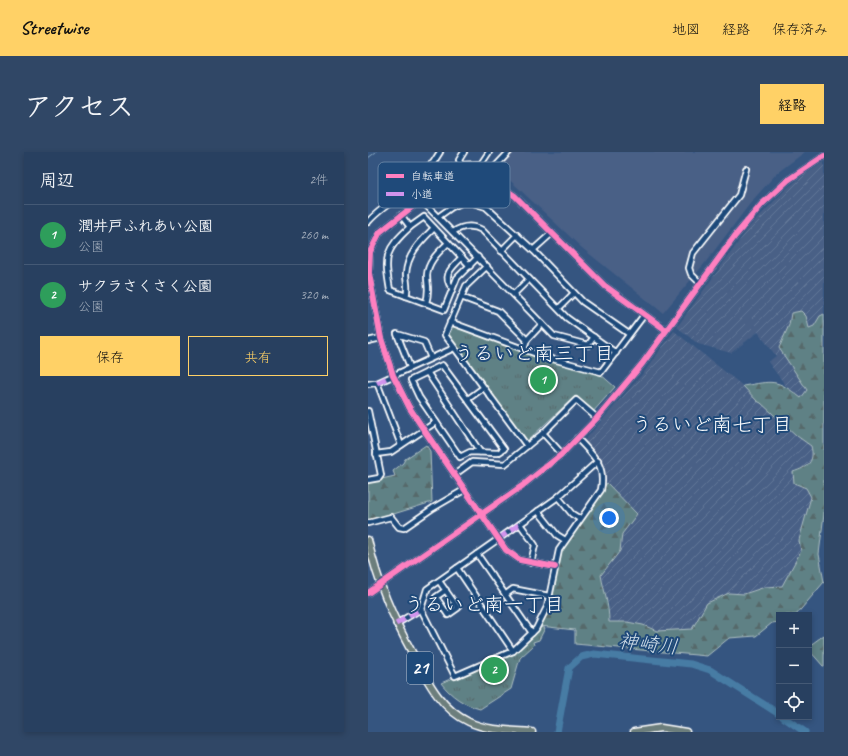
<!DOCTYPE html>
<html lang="ja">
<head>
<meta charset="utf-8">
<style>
  :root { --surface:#284060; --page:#304766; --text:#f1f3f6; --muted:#a5afbd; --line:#445975; --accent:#ffd166 }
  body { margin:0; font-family:Caveat,"Klee One",sans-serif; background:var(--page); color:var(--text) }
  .controls { position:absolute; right:12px; bottom:12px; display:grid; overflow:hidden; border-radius:0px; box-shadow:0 2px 6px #0003 }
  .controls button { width:36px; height:36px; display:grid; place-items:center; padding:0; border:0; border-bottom:1px solid var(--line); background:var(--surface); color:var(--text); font:20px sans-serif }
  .you { position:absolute; left:241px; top:366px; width:14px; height:14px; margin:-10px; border:3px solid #fff; border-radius:50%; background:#1a73e8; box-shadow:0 0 0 6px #1a73e833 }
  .badge { display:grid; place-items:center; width:26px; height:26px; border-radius:50%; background:var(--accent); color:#fff; font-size:13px; font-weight:700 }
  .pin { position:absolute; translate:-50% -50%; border:2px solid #fff; box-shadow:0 1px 4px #0006 }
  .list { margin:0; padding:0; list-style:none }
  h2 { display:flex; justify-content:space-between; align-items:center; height:52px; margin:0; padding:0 16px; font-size:17px }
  h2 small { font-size:13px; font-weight:400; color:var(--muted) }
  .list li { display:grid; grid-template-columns:26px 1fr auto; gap:12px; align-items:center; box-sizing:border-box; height:60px; padding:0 16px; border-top:1px solid var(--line) }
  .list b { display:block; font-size:15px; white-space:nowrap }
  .list p { margin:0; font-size:13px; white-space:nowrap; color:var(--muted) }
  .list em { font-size:13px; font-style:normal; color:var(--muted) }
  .actions { display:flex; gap:8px; padding:12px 16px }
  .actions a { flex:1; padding:9px 0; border:1px solid var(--accent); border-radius:0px; text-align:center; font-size:14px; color:var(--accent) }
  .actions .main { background:var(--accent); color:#111 }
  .icon { flex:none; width:22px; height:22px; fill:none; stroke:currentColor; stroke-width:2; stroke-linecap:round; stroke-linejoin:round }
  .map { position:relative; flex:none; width:456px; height:580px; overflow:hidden; border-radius:0px }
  header { display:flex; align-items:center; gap:24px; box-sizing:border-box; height:56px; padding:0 20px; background:var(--accent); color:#111 }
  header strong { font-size:19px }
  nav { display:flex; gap:22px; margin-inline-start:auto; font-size:14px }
  .intro { display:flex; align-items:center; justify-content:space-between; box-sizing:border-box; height:96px; padding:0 24px }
  h1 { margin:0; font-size:28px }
  .button { padding:10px 18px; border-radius:0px; background:var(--accent); color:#111; font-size:14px; font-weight:700 }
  main { display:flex; gap:24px; padding:0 24px }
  aside { flex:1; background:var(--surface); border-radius:0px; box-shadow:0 2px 6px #0003 }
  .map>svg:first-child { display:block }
</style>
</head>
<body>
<header>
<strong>Streetwise</strong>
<nav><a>地図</a><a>経路</a><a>保存済み</a></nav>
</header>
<div class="intro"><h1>アクセス</h1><a class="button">経路</a></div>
<main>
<aside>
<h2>周辺<small>2件</small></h2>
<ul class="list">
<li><span class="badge" style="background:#2e9e5b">1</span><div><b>潤井戸ふれあい公園</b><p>公園</p></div><em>260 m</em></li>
<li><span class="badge" style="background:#2e9e5b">2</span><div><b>サクラさくさく公園</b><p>公園</p></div><em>320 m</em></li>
</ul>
<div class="actions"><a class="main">保存</a><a>共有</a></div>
</aside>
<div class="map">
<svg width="456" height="580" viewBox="0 0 456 580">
  <defs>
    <pattern id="industrial-furrows" width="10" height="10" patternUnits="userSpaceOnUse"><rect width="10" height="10" fill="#486086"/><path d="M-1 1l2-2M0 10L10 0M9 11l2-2" fill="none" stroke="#637898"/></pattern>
    <pattern id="forest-firs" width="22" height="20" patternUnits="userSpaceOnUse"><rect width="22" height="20" fill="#5f8185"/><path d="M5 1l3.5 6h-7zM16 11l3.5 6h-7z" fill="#56696b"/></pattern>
    <pattern id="park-tufts" width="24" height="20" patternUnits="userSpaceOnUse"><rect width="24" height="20" fill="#5f8185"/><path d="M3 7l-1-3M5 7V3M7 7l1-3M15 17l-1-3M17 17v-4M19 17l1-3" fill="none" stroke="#56696b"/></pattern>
  </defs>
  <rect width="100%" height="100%" fill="#355580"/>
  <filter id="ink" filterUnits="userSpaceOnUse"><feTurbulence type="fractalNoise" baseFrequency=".025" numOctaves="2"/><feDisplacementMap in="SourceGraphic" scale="8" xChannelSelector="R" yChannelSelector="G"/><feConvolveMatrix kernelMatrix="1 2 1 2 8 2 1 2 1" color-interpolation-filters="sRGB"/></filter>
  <g filter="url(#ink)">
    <!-- built -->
    <polygon fill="#486086" points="143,0 437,0 409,21 384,49 337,111 295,161 214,96 130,17"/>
    <!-- industrial -->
    <g fill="url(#industrial-furrows)">
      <polygon points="456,10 456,162 452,164 446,174 441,176 438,164 423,161 421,173 411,196 440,238 433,246 418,234 400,210 408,204 390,180 363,201 330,192 309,175 382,74 418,37 433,25"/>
      <polygon points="306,179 375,234 429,284 444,294 445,301 444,308 439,315 438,336 443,345 431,388 433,399 414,434 397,435 376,442 361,441 339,451 324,477 289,479 275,473 259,470 241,470 241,452 236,443 233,423 252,399 254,382 269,362 239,331 216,289 277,219"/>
    </g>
    <!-- forest -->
    <g fill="url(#forest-firs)" stroke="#afc0c2">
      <path d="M433,159L438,164L441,176L446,174L452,164L456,162V362L451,402L456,430L428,463H411V470L404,471L388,484L361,486L339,504L207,492V478L172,474L184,446L193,398L239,331L269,362L254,382L252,399L233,423C236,440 241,452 241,470H259L275,473L289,479L324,477L339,451L361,441L376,442L397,435L414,434L433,399L431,388L443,345L438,336L426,331L425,320C440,315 447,310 443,294L429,284L393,251L389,249L375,234C405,229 408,226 433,246L439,238L411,196L421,173L423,161Z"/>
      <polygon points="58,293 62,299 64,350 0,370 0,330 27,324 25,319 35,311 37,307"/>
      <polygon points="456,483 456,514 455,514 441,498 441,494"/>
    </g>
    <!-- park -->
    <g fill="url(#park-tufts)" stroke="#afc0c2">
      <polygon points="81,173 177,207 231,221 247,235 224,261 206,245 158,290 76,184"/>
      <path d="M168,475L177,476L171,488L165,490L166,493L152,506L143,537L112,557C96,553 83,544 73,531L138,503Z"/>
    </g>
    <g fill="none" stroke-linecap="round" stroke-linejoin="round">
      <!-- stream -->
      <polyline stroke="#91b0c8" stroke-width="1" points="0,6 8,0"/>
      <!-- river -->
      <g stroke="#477ca4" stroke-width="7">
        <polyline points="415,565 437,580"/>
        <polyline points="189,580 201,516 213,505 226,502 323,512 342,518 411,562"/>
      </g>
      <defs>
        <g id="minor">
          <polyline points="93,13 91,8 96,0"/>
          <polyline points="62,27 70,38"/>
          <polyline points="122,29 125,17 141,0"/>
          <polyline points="53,48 186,184 220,193 226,185"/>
          <polyline points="26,49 21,40 65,11 72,0"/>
          <path d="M33,63L42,75C17,98 16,104 22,138L76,158L89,126L110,105"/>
          <polyline points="70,65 84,55 93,51 105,51 118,55 165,98 215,150 261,182"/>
          <path d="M0,70C16,52 62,23 85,15C94,12 103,13 113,12L121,0"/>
          <polyline points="42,75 56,65 102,114"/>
          <path d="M85,80C94,74 103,72 114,78L199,166L248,201"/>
          <polyline points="165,98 184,81"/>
          <polyline points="133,99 149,83"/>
          <polyline points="119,114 98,134 77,183 159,294"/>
          <polyline points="332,131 323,122 321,116 325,101 371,43 378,17"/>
          <path d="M84,136C73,123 85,115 94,105"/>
          <polyline points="146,142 161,127"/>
          <path d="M38,144C41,136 38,130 38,122C39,102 53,89 66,76"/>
          <polyline points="93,145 130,159 159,188"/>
          <path d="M58,151C62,137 59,135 59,123C60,109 71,100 80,91"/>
          <polyline points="191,156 206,141"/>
          <polyline points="82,170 177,205 233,220 276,163"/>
          <polyline points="0,189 13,186"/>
          <polyline points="156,197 159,188 174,172"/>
          <polygon points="74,213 136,297 130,301 102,300 92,305 51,245 43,228"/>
          <polyline points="42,215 29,182 56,190 63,206"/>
          <polyline points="59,220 112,300"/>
          <polyline points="9,231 86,196"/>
          <polyline points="0,232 7,231 10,233 33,293"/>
          <polyline points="100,247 115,236"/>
          <polyline points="0,259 13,323 11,326 0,328"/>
          <polyline points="175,281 194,302"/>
          <polyline points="8,302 23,300 68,270"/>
          <polyline points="86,323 104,310 137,312 175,281 208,248 229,266"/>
          <polyline points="190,345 204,362 212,367"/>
          <polyline points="170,359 189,383 197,388"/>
          <polyline points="0,371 23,365 31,375 36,376 65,356 96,338"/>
          <path d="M152,372L59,437L53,457L87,524L145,499L168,477L179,455L191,398L233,338C238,312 225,304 209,286"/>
          <polyline points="109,402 164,481"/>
          <polyline points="163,411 167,393 152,372 190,345 230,309"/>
          <polyline points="187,415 152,408 138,398 56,278 41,255 25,223 13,186 1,121 2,100 12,80 53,48 81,33 105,26 129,32 147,44 237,134 298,178"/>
          <polyline points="89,416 145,499"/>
          <polyline points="71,429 90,456 80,463 68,445 78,438"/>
          <polyline points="0,441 154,334 194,302 229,266 274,212 367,84 394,52 420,28 456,4"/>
          <polyline points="137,443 145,437 181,444"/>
          <polyline points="28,472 53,457"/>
        </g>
        <g id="major">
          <path d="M0,388C10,432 24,464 46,504C60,530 73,557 101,570C120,579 143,578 164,580"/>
          <polyline points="266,580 293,576 318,580"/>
        </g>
      </defs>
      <!-- minor casing -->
      <use href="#minor" stroke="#fff" stroke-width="8"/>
      <!-- major casing -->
      <use href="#major" stroke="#fff" stroke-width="9"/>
      <!-- minor -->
      <use href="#minor" stroke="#1f4a7a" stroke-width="4.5"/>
      <!-- major -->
      <use href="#major" stroke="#6c7e7c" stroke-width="6"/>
      <!-- quiet -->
      <g stroke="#d193ec" stroke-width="5" stroke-dasharray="10 5" stroke-linecap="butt">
        <polyline points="9,231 25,223"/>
        <polyline points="130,387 152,372"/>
        <polyline points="28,472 53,457"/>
      </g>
      <defs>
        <g id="cycleway">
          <polyline points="187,415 152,408 138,398 56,278 41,255 25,223 13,186 1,121 2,100 12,80 53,48 81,33 105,26 129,32 147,44 237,134 298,178"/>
          <polyline points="0,441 154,334 194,302 229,266 274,212 367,84 394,52 420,28 456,4"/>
        </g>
      </defs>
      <!-- cycleway casing -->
      <use href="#cycleway" stroke="#1f4a7a" stroke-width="8"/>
      <!-- cycleway -->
      <use href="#cycleway" stroke="#ff80c0" stroke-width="6"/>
    </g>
  </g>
  <g text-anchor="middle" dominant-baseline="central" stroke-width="4" stroke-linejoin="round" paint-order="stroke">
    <!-- shield labels -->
    <rect fill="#1f4a7a" stroke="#bcc9d7" stroke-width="1" x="39" y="500" width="26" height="32" rx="3"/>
    <g font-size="18" font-weight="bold" fill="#fff">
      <text x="52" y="516">21</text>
    </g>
    <!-- neighbourhood labels -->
    <g font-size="20" fill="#fff" stroke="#1f4a7a">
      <text x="166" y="201">うるいど南三丁目</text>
      <text x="344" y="272">うるいど南七丁目</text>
      <text x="116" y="452">うるいど南一丁目</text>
    </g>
    <!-- water labels -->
    <g font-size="20" font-style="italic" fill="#d1dee8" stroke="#1f4a7a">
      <text transform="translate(280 492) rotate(6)">神崎川</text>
    </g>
  </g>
  <!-- legend -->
  <rect x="10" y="10" width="132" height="46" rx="6" fill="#1f4a7a" stroke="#6280a2" stroke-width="1"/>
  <rect x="18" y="22" width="18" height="4" fill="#ff80c0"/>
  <rect x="18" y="40" width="18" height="4" fill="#d193ec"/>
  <g font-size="11" fill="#fff">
    <text x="43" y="28">自転車道</text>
    <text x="43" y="46">小道</text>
  </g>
</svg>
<div class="controls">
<button>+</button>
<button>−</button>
<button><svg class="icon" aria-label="locate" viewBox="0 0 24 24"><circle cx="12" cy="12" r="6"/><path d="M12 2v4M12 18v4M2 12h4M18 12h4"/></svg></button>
</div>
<div class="you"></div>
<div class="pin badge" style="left:175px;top:228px;background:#2e9e5b">1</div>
<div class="pin badge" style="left:126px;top:518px;background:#2e9e5b">2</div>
</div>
</main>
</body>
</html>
